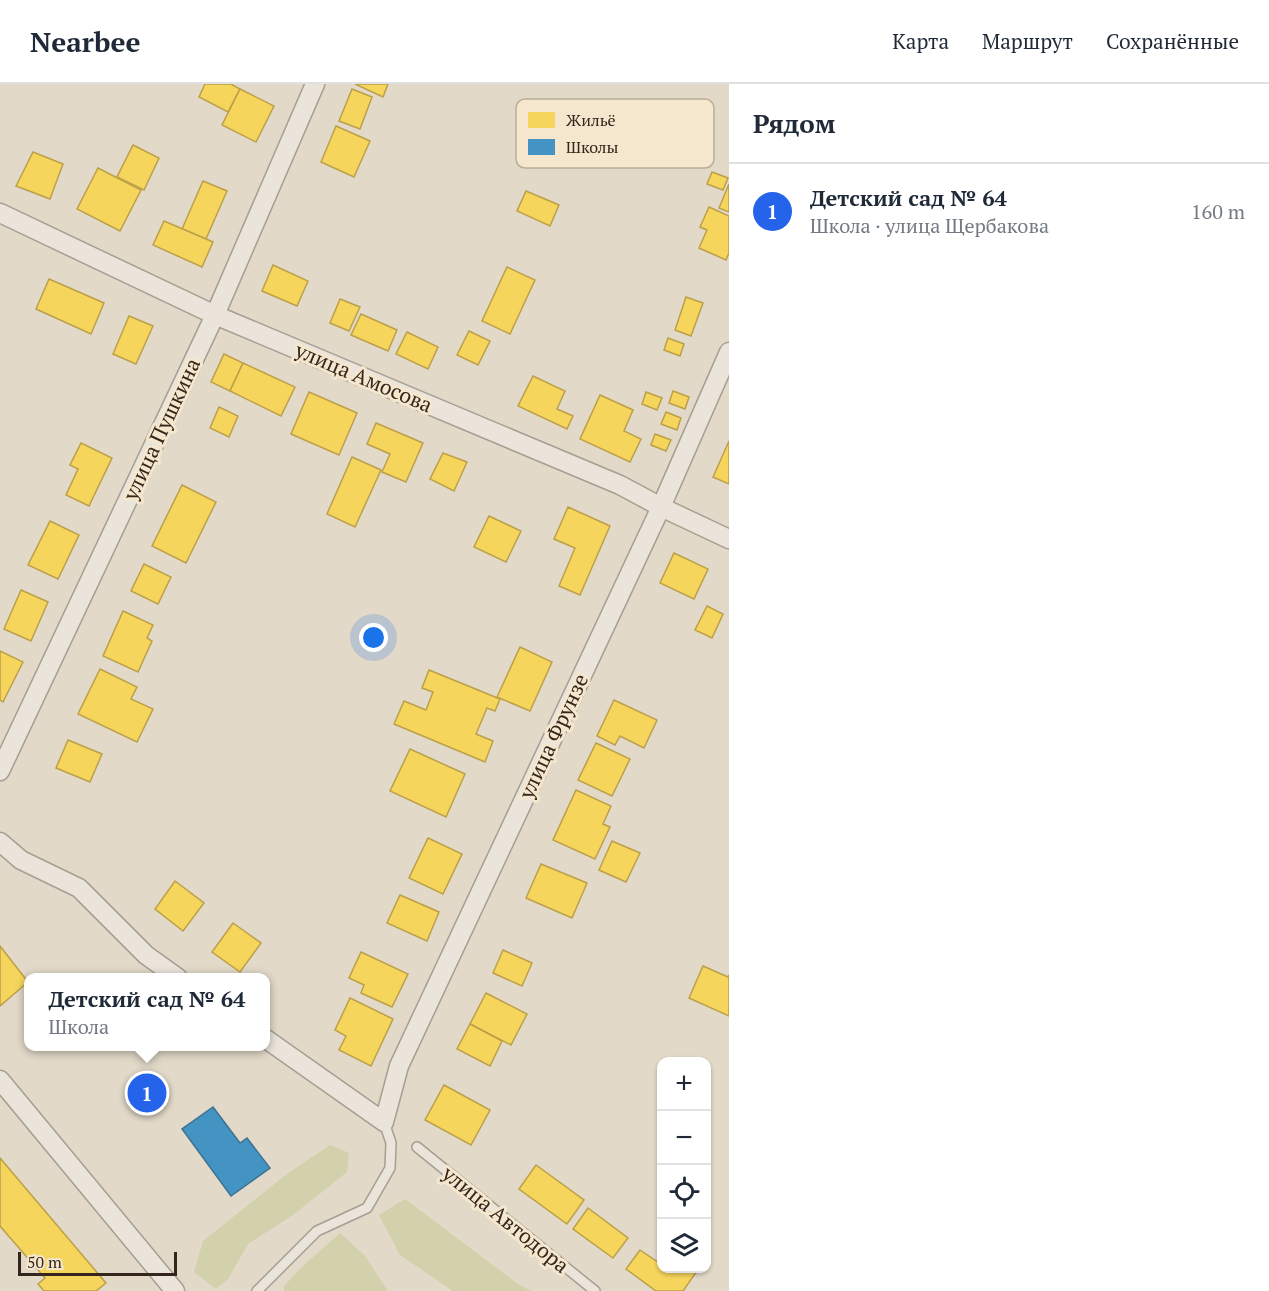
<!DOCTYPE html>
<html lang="ru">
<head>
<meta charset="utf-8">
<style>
  :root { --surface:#fff; --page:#f2f2f3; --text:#1f2937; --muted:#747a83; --line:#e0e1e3; --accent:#2563eb }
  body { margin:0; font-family:"PT Serif",serif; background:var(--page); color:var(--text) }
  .controls { position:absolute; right:18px; bottom:18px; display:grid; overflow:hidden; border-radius:12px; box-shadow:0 2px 4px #0004 }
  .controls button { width:54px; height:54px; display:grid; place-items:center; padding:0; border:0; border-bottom:2px solid var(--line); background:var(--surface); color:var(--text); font:30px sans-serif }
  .scale { position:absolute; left:18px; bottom:15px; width:159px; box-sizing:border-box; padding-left:6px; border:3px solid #34261c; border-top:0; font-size:16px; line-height:21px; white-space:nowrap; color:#34261c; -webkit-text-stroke:4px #f5e7ce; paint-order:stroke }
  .you { position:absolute; left:374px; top:554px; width:21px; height:21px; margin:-15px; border:4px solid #fff; border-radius:50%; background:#1a73e8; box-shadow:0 0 0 9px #1a73e833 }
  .badge { display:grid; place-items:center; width:39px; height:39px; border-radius:50%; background:var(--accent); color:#fff; font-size:20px; font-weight:700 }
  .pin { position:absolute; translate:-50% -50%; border:3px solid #fff; box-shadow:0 2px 6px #0006 }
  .popup { position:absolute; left:24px; top:889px; width:246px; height:78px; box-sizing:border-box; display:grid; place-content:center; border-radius:12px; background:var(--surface); filter:drop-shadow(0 2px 4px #0005); font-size:20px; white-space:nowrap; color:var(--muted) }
  .popup b { font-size:22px; color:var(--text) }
  .popup::after { content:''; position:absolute; left:50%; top:100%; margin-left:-12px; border:12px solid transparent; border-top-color:var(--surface) }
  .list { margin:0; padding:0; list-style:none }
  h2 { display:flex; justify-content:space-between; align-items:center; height:78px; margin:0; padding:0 24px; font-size:26px }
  h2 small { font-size:20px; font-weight:400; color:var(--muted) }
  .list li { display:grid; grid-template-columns:39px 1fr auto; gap:18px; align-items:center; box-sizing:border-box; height:96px; padding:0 24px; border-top:2px solid var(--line) }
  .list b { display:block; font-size:22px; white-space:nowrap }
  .list p { margin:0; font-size:20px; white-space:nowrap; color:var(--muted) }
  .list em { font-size:20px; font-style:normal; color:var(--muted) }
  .icon { flex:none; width:33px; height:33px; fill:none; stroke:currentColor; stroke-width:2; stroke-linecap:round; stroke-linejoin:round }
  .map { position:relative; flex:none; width:729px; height:1207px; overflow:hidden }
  header { display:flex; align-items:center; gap:36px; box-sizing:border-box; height:84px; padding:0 30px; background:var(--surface); border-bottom:2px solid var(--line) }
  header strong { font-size:28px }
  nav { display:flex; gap:33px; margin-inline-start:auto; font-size:21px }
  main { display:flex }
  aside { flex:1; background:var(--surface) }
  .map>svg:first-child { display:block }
</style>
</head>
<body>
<header>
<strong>Nearbee</strong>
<nav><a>Карта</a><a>Маршрут</a><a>Сохранённые</a></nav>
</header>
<main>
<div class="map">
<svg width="729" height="1207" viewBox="0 0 729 1207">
  <rect width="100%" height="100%" fill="#e2d9c8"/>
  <!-- green -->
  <g fill="#d3d1ab">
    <polygon points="330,1061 349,1069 347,1088 293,1131 248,1160 228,1195 216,1205 194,1188 203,1157 287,1090"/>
    <polygon points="405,1115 518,1200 531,1207 453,1207 400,1171 379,1131"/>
    <polygon points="340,1149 365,1172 388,1207 284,1207 284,1202 302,1183"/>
  </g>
  <!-- homes -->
  <g fill="#f6d55c" stroke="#bca049" stroke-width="1.5">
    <polygon points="205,0 231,0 240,5 228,28 199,13"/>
    <polygon points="355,0 388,0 383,13"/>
    <polygon points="240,5 274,22 256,58 222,41"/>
    <polygon points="352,5 372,13 360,45 339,37"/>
    <polygon points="336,42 370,57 354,93 321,78"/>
    <polygon points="133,61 159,74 144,106 117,93"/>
    <polygon points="33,68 63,80 50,115 16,102"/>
    <polygon points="98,84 141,106 120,147 77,125"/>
    <polygon points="712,88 728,94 723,106 707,100"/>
    <polygon points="203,97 227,107 206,155 182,145"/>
    <polygon points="729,100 729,128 719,124"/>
    <polygon points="526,107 559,121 550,142 517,127"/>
    <polygon points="709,123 729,132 729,169 726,176 699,164 707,146 700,143"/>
    <polygon points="164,137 213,158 202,183 153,161"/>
    <polygon points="273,181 308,197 297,222 262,207"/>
    <polygon points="507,183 535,196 510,250 482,237"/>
    <polygon points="49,195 104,219 91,250 36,225"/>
    <polygon points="686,213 703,219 691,252 675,246"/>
    <polygon points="340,215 360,223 349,247 330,239"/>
    <polygon points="361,230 397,246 388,267 351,251"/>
    <polygon points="129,232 153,242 136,280 113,270"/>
    <polygon points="469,247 490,257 478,281 457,271"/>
    <polygon points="407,248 438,263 428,285 396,270"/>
    <polygon points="668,254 684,260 680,272 664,266"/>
    <polygon points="224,270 243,279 230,307 211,298"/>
    <polygon points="243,279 295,303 281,332 230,307"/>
    <polygon points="533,292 565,307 557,325 573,332 567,345 518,322"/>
    <polygon points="673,307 689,313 685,325 669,319"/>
    <polygon points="309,308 357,329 339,371 291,350"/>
    <polygon points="646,308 662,314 657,326 642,320"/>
    <polygon points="600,311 633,326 624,347 641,355 630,378 580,355"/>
    <polygon points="219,323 238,332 229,353 210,344"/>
    <polygon points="666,328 681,334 677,346 661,340"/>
    <polygon points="376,339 423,359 406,398 382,388 390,370 367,360"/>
    <polygon points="655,350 671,356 666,367 651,361"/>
    <polygon points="729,357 729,400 713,393"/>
    <polygon points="81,359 112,374 89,422 66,411 78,385 70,381"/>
    <polygon points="443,369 467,378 454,407 430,395"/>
    <polygon points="352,373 381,386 355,443 327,430"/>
    <polygon points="182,401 216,418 186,479 152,462"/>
    <polygon points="568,423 610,442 580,511 559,502 575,464 554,455"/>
    <polygon points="489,432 521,447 506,478 474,463"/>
    <polygon points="50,437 79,451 58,495 28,481"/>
    <polygon points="674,469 708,485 694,515 660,499"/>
    <polygon points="144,480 171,493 158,520 131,507"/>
    <polygon points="21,506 48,518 31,557 4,545"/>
    <polygon points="707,522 723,530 712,554 695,546"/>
    <polygon points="123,527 153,541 147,554 152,557 138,588 103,572"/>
    <polygon points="520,563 552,578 530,627 497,613"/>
    <polygon points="0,567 23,578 3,618 0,616"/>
    <polygon points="100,585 137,603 131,615 153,625 137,658 78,630"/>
    <polygon points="429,586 500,615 495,627 487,624 476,650 493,657 485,678 394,640 404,617 426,626 433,608 422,604"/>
    <polygon points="614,616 657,636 644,664 620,652 615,661 597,652"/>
    <polygon points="68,656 102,670 90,698 56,684"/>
    <polygon points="596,659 630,675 612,712 578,696"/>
    <polygon points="410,665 465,690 446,733 390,707"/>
    <polygon points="576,706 611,722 603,740 610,743 595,775 553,756"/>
    <polygon points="428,754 462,770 443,810 409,794"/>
    <polygon points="612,757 640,769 626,798 599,786"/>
    <polygon points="541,780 587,799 572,834 526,814"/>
    <polygon points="175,797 204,819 183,847 155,825"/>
    <polygon points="400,811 439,828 427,857 387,839"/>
    <polygon points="233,839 261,859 240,888 212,868"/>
    <polygon points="0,862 28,898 0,922"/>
    <polygon points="503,866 532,879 522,902 493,889"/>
    <polygon points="361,868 408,890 392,923 361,909 364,901 349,894"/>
    <polygon points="703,882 728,893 729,891 729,932 689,914"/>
    <polygon points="486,909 527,930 511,961 470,940"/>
    <polygon points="350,914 393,935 371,982 339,966 346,952 335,946"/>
    <polygon points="470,940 502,957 490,982 457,965"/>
    <polygon points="444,1001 490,1026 471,1061 425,1036"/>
    <polygon points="0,1074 106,1199 96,1207 44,1207 38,1200 45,1194 0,1142"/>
    <polygon points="536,1081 584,1116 567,1140 519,1105"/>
    <polygon points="588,1124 628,1154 613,1174 573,1145"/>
    <polygon points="640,1166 662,1181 662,1184 699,1184 683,1207 656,1207 626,1185"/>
  </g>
  <!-- schools -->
  <polygon fill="#4393c3" stroke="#3e7291" stroke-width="1.5" points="213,1023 240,1059 247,1054 270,1084 231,1112 182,1045"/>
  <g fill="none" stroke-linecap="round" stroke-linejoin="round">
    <defs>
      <g id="lane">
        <polyline points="417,1063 595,1207"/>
        <polyline points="257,1207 317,1147 367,1124 390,1084 391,1059 384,1038"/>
      </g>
      <g id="street">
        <polyline points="0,129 215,231 620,401 661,423 729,455"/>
        <polyline points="0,687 215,231 315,0"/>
        <polyline points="0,758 21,776 79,804 146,871 178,894"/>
        <polyline points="266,955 384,1038 399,982 661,423 729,268"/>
        <polyline points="0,996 175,1207"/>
      </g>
    </defs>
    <!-- lane casing -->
    <use href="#lane" stroke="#a79e92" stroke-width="12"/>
    <!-- street casing -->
    <use href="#street" stroke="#a79e92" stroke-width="21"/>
    <!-- lane -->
    <use href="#lane" stroke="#eae4db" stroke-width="9"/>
    <!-- street -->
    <use href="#street" stroke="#eae4db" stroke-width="18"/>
  </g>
  <g text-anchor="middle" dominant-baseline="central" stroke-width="6" stroke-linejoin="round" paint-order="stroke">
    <!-- street labels -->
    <g font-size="21" fill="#34261c" stroke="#f5e7ce">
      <text transform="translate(364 293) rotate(23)">улица Амосова</text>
      <text transform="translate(161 345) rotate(-65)">улица Пушкина</text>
      <text transform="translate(553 652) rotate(-65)">улица Фрунзе</text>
      <text transform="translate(506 1135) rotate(39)">улица Автодора</text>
    </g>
  </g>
  <!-- legend -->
  <rect x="516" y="15" width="198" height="69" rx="9" fill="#f5e7ce" stroke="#bbad99" stroke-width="1.5"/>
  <rect x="528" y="28" width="27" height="16" fill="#f6d55c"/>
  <rect x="528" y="55" width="27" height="16" fill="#4393c3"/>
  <g font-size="16" fill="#34261c">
    <text x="566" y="42">Жильё</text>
    <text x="566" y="69">Школы</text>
  </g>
</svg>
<div class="controls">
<button>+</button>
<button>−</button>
<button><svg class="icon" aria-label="locate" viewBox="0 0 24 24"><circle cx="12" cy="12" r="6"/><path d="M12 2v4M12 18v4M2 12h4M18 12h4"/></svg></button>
<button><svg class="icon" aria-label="layers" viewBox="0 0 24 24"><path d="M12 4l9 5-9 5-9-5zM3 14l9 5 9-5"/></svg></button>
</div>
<div class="scale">50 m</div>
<div class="you"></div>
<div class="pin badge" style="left:147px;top:1009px">1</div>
<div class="popup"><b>Детский сад № 64</b>Школа</div>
</div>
<aside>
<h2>Рядом<small></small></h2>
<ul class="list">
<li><span class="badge">1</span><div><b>Детский сад № 64</b><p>Школа · улица Щербакова</p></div><em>160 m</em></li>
</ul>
</aside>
</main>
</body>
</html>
